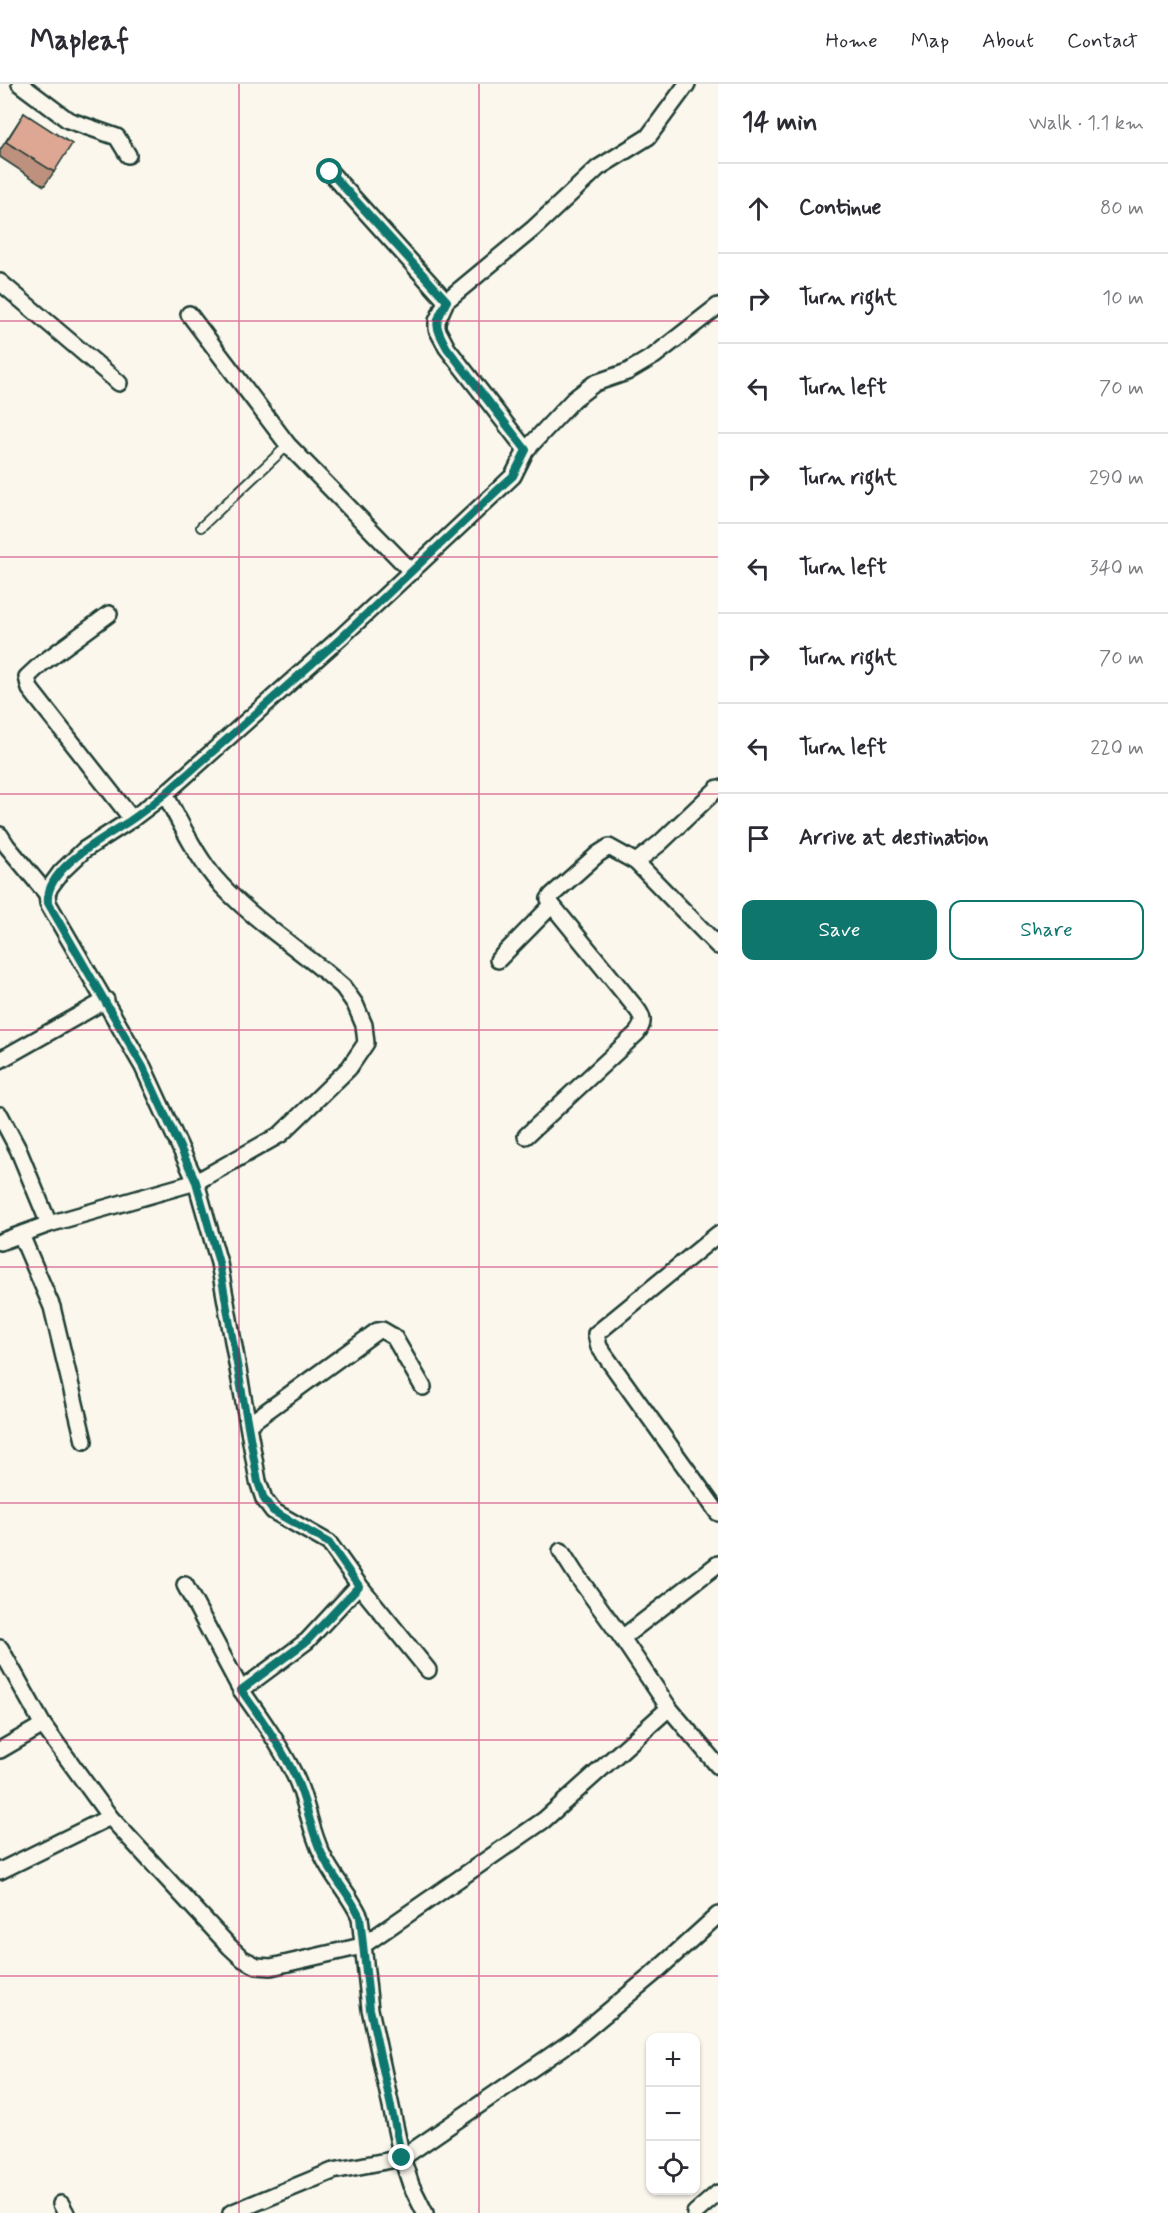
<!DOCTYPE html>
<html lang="en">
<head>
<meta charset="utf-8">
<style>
  :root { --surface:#fff; --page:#f2f2f3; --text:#2b2b33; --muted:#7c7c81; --line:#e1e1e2; --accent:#0f766e }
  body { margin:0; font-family:Mynerve,sans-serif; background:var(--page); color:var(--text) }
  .controls { position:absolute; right:18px; bottom:18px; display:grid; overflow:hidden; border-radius:12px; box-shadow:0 2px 4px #0004 }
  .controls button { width:54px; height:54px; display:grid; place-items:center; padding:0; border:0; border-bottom:2px solid var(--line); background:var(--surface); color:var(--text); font:30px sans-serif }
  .stop { position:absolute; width:18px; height:18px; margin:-14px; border:4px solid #0f766e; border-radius:50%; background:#fff }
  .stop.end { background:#0f766e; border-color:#fff; box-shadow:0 2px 6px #0008 }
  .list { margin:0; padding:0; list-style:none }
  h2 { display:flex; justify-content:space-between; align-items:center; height:78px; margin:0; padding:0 24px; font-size:26px }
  h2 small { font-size:20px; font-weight:400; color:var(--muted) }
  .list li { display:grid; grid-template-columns:39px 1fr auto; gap:18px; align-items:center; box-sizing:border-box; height:90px; padding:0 24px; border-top:2px solid var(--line) }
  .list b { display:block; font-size:22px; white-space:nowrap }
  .list em { font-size:20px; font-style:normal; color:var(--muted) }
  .actions { display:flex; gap:12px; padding:18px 24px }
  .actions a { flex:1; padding:14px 0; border:2px solid var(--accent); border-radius:12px; text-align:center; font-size:21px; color:var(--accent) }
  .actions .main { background:var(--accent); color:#fff }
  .icon { flex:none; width:33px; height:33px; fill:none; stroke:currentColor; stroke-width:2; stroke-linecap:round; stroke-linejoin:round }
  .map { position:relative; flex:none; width:718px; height:2129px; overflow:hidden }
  header { display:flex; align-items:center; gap:36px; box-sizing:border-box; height:84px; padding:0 30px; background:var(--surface); border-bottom:2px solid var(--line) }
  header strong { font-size:28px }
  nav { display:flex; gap:33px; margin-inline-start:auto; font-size:21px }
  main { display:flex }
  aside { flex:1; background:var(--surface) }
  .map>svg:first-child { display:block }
</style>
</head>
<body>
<header>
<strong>Mapleaf</strong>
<nav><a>Home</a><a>Map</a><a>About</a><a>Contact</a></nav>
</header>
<main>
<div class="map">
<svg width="718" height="2129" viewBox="0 0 718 2129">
  <rect width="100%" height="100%" fill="#fbf7ec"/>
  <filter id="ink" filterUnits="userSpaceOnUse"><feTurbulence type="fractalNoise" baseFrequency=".0167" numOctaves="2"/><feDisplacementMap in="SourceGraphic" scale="12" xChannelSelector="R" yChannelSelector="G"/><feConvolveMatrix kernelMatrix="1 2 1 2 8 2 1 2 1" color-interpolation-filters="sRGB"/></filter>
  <g filter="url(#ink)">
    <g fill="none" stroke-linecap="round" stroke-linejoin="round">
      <defs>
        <polyline id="lane" points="201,443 288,361"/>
        <g id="street">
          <polyline points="20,0 68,36 117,53 128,71"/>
          <polyline points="330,88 446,217"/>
          <polyline points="0,198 119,299"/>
          <polyline points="189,230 288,361 412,488"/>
          <polyline points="526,366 447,264 437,245 437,237 446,217 533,145 598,84 648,53 687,0"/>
          <polyline points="109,530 41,580 27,593 30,605 132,735"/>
          <polyline points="0,751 7,762 47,810"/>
          <polyline points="636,778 660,759 718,704"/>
          <polyline points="498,876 552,821"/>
          <polyline points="0,976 106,916"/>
          <polyline points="0,1031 18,1065 49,1140"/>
          <path d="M526,1052L637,949C644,939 644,934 636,924L552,821L549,815L552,811L598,770L609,763L636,778L718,862"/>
          <polyline points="718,1150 596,1250 599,1263 718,1429"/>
          <polyline points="21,1151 52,1223 84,1357"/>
          <path d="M0,1158L49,1140L196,1098L281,1050L349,984L366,959L364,941L355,920L343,903C301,865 251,836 214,793C194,768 180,738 165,710"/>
          <polyline points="249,1340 377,1247 382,1246 394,1253 423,1303"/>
          <polyline points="561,1467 575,1489 622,1554"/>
          <polyline points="718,1480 622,1554 669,1624 718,1682"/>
          <polyline points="185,1501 241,1606"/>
          <polyline points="359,1501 428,1586"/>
          <polyline points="0,1564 43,1641 110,1733 230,1863 243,1875 257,1882 271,1883 362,1862 544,1736 669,1624"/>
          <polyline points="0,1666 43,1641"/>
          <polyline points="0,1787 110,1733"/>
          <polyline points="61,2120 66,2129"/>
          <polyline points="231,2129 333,2087 402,2074 575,1955 652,1891 718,1831"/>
          <path d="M425,2129L411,2101L402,2074L370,1925L360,1833C350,1810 332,1793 322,1770C310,1746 307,1717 295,1692C280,1661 261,1634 241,1606L307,1557L359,1501L329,1459L273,1427L264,1415L258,1397L219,1179L196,1098L143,983L48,819L47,810L50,803L61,788L84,766L132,735L165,710L341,553L495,409L513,392L526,366L574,315L595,299L627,288L654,272L718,222"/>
          <polyline points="695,2129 718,2109"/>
        </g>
      </defs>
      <!-- lane casing -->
      <use href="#lane" stroke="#1f3d34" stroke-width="12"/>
      <!-- street casing -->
      <use href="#street" stroke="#1f3d34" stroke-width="20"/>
      <!-- lane -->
      <use href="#lane" stroke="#fbf7ec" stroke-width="8"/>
      <!-- street -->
      <use href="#street" stroke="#fbf7ec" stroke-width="15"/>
    </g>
    <!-- wall -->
    <polygon fill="#be907e" stroke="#1f3d34" stroke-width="1.5" points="24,29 54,88 44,102 0,73 0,66"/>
    <!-- building -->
    <polygon fill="#dda793" stroke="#1f3d34" stroke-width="1.5" points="24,29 72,60 54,88 6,58"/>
  </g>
  <g fill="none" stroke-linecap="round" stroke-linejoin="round" filter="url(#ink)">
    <!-- route -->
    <path stroke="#0f766e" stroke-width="8" d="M330,88L447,217C434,241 434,240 447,264L526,366L513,392L504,400L341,554L165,710C154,719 143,728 131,736C106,753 44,784 48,819L143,983L196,1098L219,1179L258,1398L264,1415L273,1427L329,1459L359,1502L307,1557L241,1606C261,1634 280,1661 295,1692C307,1717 310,1746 322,1770C332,1793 350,1810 360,1833L370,1925L402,2074"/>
  </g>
  <!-- grid -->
  <path fill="none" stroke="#c2185b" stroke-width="1.5" stroke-opacity="0.55" d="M239,0V2129M479,0V2129M0,237H718M0,473H718M0,710H718M0,946H718M0,1183H718M0,1419H718M0,1656H718M0,1892H718"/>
</svg>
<div class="controls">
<button>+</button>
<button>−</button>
<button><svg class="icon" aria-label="locate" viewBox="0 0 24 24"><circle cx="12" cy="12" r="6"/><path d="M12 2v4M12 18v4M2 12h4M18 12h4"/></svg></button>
</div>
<div class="stop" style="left:330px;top:88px"></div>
<div class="stop end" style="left:402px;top:2074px"></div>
</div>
<aside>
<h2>14 min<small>Walk · 1.1 km</small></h2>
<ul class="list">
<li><svg class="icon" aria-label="ahead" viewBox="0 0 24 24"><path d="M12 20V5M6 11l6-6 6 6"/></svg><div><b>Continue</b></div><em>80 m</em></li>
<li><svg class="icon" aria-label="right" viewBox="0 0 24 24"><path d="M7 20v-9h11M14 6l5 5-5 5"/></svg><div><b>Turn right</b></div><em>10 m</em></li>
<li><svg class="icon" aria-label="left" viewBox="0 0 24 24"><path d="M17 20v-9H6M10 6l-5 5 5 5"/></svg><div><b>Turn left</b></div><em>70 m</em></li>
<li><svg class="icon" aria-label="right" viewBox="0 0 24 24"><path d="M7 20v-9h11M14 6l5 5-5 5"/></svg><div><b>Turn right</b></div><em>290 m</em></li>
<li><svg class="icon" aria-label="left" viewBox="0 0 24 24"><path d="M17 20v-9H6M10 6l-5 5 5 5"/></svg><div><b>Turn left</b></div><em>340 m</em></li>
<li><svg class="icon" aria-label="right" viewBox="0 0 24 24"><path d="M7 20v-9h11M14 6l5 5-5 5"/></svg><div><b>Turn right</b></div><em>70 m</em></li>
<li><svg class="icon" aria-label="left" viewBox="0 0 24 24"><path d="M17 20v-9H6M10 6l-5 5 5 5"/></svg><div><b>Turn left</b></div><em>220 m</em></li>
<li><svg class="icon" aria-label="arrive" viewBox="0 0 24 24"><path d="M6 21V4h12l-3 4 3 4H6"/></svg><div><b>Arrive at destination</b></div></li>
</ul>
<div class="actions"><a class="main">Save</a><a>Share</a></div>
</aside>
</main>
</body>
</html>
